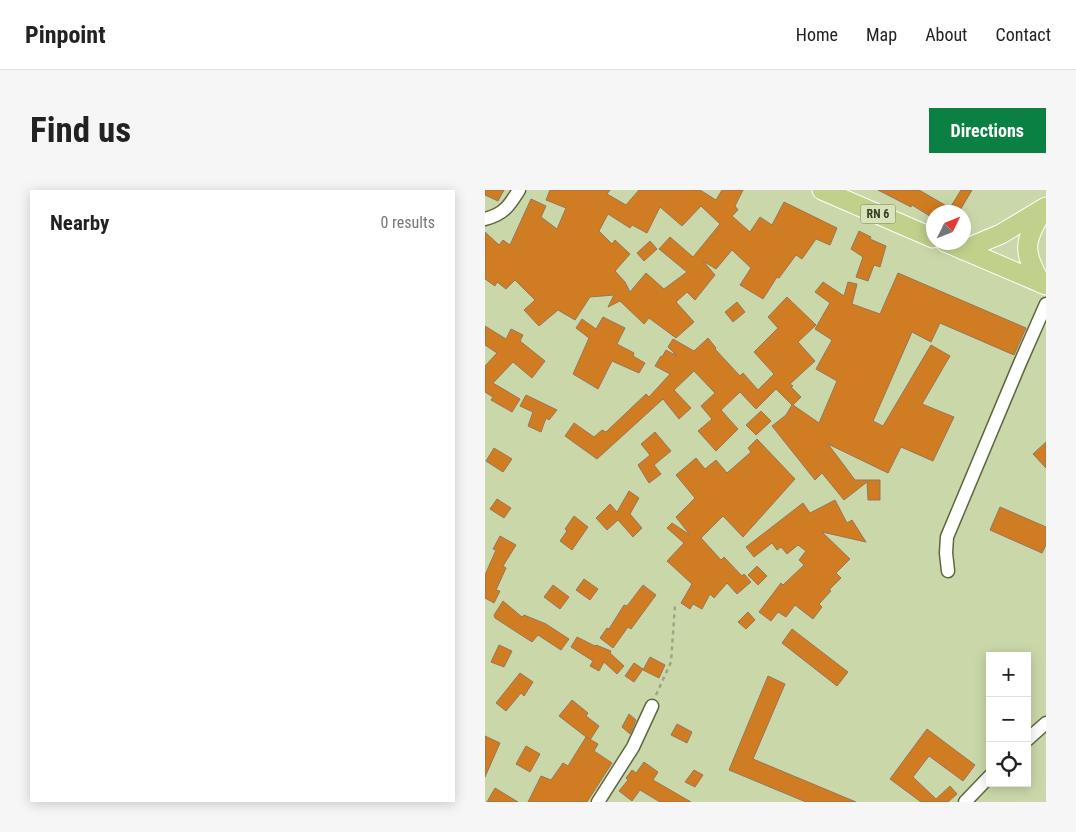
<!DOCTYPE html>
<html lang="en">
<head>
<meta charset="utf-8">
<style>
  :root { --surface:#fff; --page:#f6f6f6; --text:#222; --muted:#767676; --line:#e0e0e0; --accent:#0b8043 }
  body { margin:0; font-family:"Roboto Condensed",sans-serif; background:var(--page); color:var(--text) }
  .controls { position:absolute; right:15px; bottom:15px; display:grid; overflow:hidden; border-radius:0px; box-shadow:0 2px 12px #0003 }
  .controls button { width:45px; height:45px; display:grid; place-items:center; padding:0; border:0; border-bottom:1px solid var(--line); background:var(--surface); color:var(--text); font:25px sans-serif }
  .compass { position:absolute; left:441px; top:15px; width:45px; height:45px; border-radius:50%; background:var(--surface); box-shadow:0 2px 12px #0003; rotate:47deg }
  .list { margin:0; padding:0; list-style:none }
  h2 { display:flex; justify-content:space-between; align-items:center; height:65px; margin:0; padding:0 20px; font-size:21px }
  h2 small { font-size:16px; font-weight:400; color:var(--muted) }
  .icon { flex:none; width:28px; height:28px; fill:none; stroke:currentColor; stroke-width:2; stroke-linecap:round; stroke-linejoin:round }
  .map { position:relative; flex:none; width:561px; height:612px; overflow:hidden; border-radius:0px }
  header { display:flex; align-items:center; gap:30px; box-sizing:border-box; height:70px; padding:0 25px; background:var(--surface); border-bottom:1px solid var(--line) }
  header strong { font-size:24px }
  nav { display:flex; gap:28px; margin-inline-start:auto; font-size:18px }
  .intro { display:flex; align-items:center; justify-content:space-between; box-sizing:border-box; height:120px; padding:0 30px }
  h1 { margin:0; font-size:35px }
  .button { padding:12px 22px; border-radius:0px; background:var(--accent); color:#fff; font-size:18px; font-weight:700 }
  main { display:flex; gap:30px; padding:0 30px }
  aside { flex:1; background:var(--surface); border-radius:0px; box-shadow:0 2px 12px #0003 }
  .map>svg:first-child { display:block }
</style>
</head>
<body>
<header>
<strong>Pinpoint</strong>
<nav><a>Home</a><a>Map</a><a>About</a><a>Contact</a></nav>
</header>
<div class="intro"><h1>Find us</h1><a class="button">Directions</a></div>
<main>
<aside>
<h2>Nearby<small>0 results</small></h2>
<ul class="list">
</ul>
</aside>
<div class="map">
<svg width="561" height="612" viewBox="0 0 561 612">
  <rect width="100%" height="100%" fill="#cad8a9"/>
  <!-- building -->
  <g fill="#d07c23" stroke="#997556" fill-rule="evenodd">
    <polygon points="0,0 19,0 13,11 0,5"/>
    <path d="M65,0H125L122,4L141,15L154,0H215L231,10L237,0H258L250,16L253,20L247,26L265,42L275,27L287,35L299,12L352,38L345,55L331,49L317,69L311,65L294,88L292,87L278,109L255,95L266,78L247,60L231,79L218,71L230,85L210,110L202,102L191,112L209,132L191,148L164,128L159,134L135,111L123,117L129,105L105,107L90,130L73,120L54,136L39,120L50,110L30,90L21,99L12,92L10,96L0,89V42L14,55L18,50L25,55L46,9L61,16L56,27L72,39L81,18L61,10ZM216,16L235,34L208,67L185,47L174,59L202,82L179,99L161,83L145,102L140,92L130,81L145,64L130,50L127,54L114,41L123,24L145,38L147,35L162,43L175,17L197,36Z"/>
    <polygon points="393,0 434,0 465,18 476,0 487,0 474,22 448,22 448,28 427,15 426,17"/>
    <polygon points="374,41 386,47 385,49 401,56 395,77 389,75 383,91 371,87 378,67 366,59"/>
    <polygon points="165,51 172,59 159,71 152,63"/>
    <polygon points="413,83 541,138 529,165 455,133 446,152 427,142 388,231 398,236 446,155 465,166 437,214 469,227 448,271 416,257 403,283 343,254 370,290 395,290 395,310 383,310 382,292 359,310 337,283 330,290 287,236 301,225 307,215 291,199 271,219 255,202 236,220 253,239 231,261 213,241 227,229 216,216 230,203 209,181 189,200 206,218 194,229 178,209 112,269 80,246 89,233 109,247 117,240 121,242 161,204 164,207 185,184 170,176 176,166 177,167 181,160 192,166 183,157 188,149 209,161 223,148 231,158 230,159 255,186 258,183 273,200 289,184 269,162 293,138 283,127 302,107 331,135 313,152 330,171 305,194 308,196 306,197 316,207 308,215 334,233 352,191 331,179 347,150 330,139 345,113 330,102 338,92 359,106 363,92 372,94 367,114 395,124"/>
    <polygon points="252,112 260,122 248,132 240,122"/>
    <polygon points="118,127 140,138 132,154 149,163 148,166 160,173 154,183 127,171 113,199 88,184 104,148 91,138 97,129 111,139"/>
    <polygon points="0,136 21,149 26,139 38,145 35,151 60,171 47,188 28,172 8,193 35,209 27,222 6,210 8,207 0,202 0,176 12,163 0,155"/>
    <polygon points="41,205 72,220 64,230 61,228 56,242 43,236 48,222 35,216"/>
    <polygon points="276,221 286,231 271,245 261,235"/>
    <polygon points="170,242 186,261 169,275 176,284 164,293 153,275 165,265 156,254"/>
    <polygon points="272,249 310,289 258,347 238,326 216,348 236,370 239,367 257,386 259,384 266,392 252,404 242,393 229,408 225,404 217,419 208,414 205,419 196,413 207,394 182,371 199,353 182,338 187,333 205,345 191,327 210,308 191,285 211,268 220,279 231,270 242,283 266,262 263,258"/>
    <polygon points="561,252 561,278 548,264"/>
    <polygon points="9,258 27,269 18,282 1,271"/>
    <polygon points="144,301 154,308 145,324 157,338 148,347 133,330 122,340 111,328 125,314 132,322"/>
    <polygon points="12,309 26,318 19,328 5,319"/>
    <polygon points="350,310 362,333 367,330 381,352 337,342 365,369 351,383 356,388 344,400 346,401 334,414 337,417 328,429 310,415 301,427 293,422 286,431 274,422 296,393 298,395 319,375 314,370 321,361 313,355 302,364 296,357 292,360 287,353 269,367 261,357 318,313 325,323"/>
    <polygon points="515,317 561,337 561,355 557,363 505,340"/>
    <polygon points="89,326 103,337 87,360 75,351 82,341 80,339"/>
    <polygon points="15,346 31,355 18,376 21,378 11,400 15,401 9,413 0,408 0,385 11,360 8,359"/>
    <polygon points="272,376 282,386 273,395 263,385"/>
    <polygon points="99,389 113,399 105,410 91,400"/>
    <polygon points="68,395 84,407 75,419 59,407"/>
    <polygon points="158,395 171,405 146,439 143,437 128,458 115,448 122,438 124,439 139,415 142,416"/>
    <polygon points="18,411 37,427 39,425 61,434 84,449 76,460 53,445 47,452 10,428 9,425"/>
    <polygon points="263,422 270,430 261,439 253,432"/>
    <polygon points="307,439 363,482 352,496 297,453"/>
    <polygon points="92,447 110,456 111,455 126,461 125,463 139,476 132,484 119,472 114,481 105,476 108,471 86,457"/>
    <polygon points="14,455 27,461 19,477 6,472"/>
    <polygon points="165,467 180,475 174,488 158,480"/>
    <polygon points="149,473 158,479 149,492 140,486"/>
    <polygon points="35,483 48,492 39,506 36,503 21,521 11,513"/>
    <polygon points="283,486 300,494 268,569 371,612 321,612 244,580"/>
    <polygon points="87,510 103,523 101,526 114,536 105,550 74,526"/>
    <polygon points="144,524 151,530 145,544 137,537"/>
    <polygon points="192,534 207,542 202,553 186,545"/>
    <polygon points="442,539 490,575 478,591 444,566 428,587 451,609 465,596 472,604 463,612 436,612 405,589"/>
    <polygon points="0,546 15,553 0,587"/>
    <polygon points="101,547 113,554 109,561 127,573 102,612 43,612 56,586 66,590 78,573 83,576"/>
    <polygon points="41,556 55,564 45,582 31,574"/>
    <polygon points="159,572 173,582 168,590 206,612 175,612 155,600 147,611 134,601 143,590 141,588 147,580 151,583"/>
    <polygon points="209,580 218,585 210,597 200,592"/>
    <polygon points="10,598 33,612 2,612"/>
  </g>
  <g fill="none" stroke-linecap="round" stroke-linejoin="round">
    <defs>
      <g id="minor">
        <path d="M0,29C19,24 24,16 34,0"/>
        <polyline points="463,381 461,363 462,347 535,173 561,114"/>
        <polyline points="542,550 561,533"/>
        <polyline points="113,612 148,557 167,516"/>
        <polyline points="480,612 505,586"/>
      </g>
      <g id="primary">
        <polyline points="337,0 448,48"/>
        <polyline points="460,52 561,95"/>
        <polyline points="478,60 516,44 561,17"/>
        <path d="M556,93C536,59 540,52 558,19"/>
      </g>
    </defs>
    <!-- minor casing -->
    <use href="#minor" stroke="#5c673e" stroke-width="15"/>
    <!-- primary casing -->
    <use href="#primary" stroke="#fff" stroke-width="21"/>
    <!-- path -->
    <polyline stroke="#9ca781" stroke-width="2.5" stroke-dasharray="4 4" stroke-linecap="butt" points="171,505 186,472 190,415"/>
    <!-- minor -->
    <use href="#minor" stroke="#fff" stroke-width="12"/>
    <!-- primary -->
    <use href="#primary" stroke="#c1d18c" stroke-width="19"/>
  </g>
  <g text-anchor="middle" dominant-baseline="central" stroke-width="4" stroke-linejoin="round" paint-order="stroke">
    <!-- shield labels -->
    <rect fill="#d7e5b6" stroke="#686f54" stroke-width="1" x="375.5" y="14.5" width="35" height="19" rx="4"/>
    <g font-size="12" font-weight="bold" fill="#383d2a">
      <text x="393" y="24">RN 6</text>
    </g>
  </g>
</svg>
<div class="controls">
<button>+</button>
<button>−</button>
<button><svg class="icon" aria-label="locate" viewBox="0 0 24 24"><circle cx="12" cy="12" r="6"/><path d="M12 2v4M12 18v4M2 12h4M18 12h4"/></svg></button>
</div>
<svg class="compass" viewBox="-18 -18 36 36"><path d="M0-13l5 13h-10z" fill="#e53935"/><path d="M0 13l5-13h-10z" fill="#767676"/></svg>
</div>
</main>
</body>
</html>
